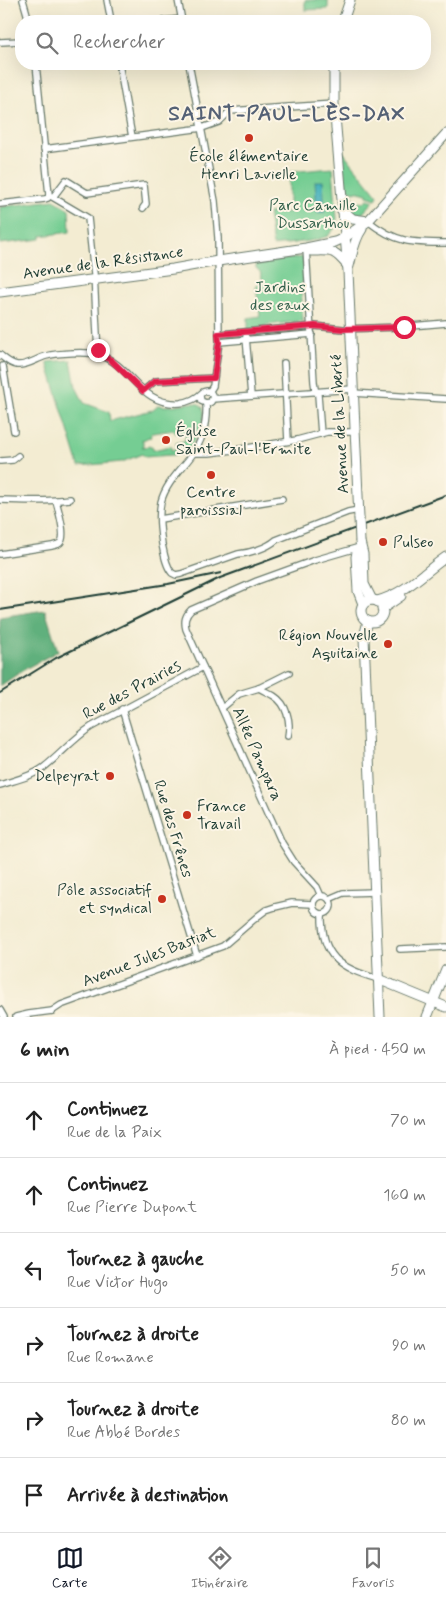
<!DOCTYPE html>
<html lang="fr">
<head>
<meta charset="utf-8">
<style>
  :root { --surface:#fff; --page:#f6f6f6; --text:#222; --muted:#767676; --line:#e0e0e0; --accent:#111827 }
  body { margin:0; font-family:Mynerve,sans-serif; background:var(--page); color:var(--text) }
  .stop { position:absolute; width:15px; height:15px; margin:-11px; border:4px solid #e11d48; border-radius:50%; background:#fff }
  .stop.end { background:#e11d48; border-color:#fff; box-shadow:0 1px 5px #0008 }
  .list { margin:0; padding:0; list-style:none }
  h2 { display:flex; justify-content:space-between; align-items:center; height:65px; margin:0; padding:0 20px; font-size:21px }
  h2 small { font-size:16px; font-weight:400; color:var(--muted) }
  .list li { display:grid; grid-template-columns:32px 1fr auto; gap:15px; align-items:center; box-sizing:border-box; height:75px; padding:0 20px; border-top:1px solid var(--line) }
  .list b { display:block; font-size:19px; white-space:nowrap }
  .list p { margin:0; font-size:16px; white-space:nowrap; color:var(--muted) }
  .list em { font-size:16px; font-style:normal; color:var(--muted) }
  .icon { flex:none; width:28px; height:28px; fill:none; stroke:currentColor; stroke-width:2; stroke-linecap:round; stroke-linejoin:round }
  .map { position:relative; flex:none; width:446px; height:1017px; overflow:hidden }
  .search { position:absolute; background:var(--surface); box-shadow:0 5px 20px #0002; left:15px; right:15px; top:15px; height:55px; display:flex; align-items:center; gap:12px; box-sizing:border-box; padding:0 18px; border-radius:20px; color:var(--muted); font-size:19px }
  .sheet { height:515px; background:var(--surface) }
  nav { display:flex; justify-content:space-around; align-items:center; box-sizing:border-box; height:70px; border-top:1px solid var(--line); background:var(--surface); font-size:14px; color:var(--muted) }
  nav a { display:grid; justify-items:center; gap:2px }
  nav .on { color:var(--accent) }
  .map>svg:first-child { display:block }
</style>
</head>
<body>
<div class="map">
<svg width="446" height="1017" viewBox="0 0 446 1017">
  <rect width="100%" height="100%" fill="#fcf5e5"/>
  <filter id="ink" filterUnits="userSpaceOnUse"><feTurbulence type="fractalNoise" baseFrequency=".02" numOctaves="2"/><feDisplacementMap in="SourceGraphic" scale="10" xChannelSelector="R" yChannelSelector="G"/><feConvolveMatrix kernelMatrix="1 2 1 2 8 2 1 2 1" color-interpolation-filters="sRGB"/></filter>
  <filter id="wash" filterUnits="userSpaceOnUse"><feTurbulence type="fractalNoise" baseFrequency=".0096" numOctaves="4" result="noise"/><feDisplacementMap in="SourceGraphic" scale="20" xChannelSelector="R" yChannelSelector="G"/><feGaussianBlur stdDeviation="1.12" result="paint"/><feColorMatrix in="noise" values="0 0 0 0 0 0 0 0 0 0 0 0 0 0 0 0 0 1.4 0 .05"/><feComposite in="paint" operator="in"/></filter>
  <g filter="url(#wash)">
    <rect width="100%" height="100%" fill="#f3ecd2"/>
    <!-- green -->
    <g fill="#75cd93" stroke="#4a8564" fill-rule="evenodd">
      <polygon points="305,0 328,0 328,9 305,10"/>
      <polygon points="339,147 378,196 376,199 367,196 367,194 355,191 355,192 346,189"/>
      <polygon points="333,168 337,219 334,229 328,236 316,240 273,246 268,213 289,212 289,172"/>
      <polygon points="346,192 352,194 354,200 363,203 367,199 374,201 361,215 355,216 347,209"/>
      <polygon points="54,200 69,209 70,232 41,236 41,239 0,244 0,207"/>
      <path d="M303,257L304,258L305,281L301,283L303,321L266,325L263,329L248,331V318L260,316L256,287L262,282C262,275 262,273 256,268V263Z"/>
      <path d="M71,360L76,387L84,403L109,412L110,421L152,410L158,405C170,408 180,403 193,403C219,404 192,444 185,454L145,457L142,454L122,462L79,466L47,362ZM174,430L175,433H184L186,436L184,441L176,443L177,449L171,450V446L153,450L152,446L142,447L144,446L142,439L143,440L149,437L151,438V434L153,433Z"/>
    </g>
    <!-- forest -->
    <polygon fill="#60b07d" stroke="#407658" points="45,610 58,651 25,669 0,686 0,617"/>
    <!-- water -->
    <polygon fill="#3eaeb9" stroke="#2e7676" points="315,181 323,181 325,212 317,213"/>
  </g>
  <g filter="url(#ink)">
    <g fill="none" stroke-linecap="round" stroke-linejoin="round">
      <defs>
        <g id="minor">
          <polyline points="23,0 29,21"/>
          <polyline points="107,0 111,21"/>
          <polyline points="178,0 182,21"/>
          <polyline points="161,21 182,19"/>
          <polyline points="0,42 21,41"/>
          <polyline points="119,64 132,137"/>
          <polyline points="189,64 215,201 218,238 219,342 213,386 209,392"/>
          <polyline points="44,149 202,128 219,122 230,111 334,104"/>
          <polyline points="49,195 88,218 94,274 98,354"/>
          <polyline points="53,197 66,180 87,193 144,185 146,204 143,208"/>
          <polyline points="0,204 45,199 48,198 49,195 36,64"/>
          <path d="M368,221C396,243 412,243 446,243"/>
          <polyline points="306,248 314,382 315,389 318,395 321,434"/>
          <polyline points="219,334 315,326 343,329 400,327 446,323"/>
          <polyline points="246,337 251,396"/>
          <polyline points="219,342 312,334"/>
          <path d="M0,355C5,359 10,364 17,365C27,366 36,359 46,356C57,353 89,351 100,355C132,366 140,406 180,403C190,402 196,399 203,392L207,391L211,393L213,397L211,402L206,403L201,401L200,396"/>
          <polyline points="284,363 288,441"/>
          <polyline points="3,366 14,431"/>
          <polyline points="143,391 155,381 214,378"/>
          <polyline points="353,393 446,399"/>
          <polyline points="212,399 353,389"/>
          <path d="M206,403C207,421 203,440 192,455C181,470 166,483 161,502C158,516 160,531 162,544C164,554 166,566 172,573L176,575L181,574L238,554C250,553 267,548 276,540L348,512L359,510"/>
          <polyline points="194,453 209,453 241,449 297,440 327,432 355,432"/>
          <polyline points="0,461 13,460 18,456"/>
          <path d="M0,500C23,501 46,502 70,499"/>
          <polyline points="160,519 282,499"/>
          <path d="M0,554L52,546C55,545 58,545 60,543C67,537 58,509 56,501"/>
          <path d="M259,688C264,691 269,693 274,696C287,704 291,722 288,736"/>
          <polyline points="222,708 239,694 259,688 289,673"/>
          <polyline points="122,709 197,956"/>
          <path d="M0,785C15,780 31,777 43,768C60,755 73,739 91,727L203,667"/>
          <path d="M321,896L317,887L294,862L282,843L186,629C184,621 185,616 191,610L257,581L315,560L360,547"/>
          <circle cx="322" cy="905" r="9"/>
          <polyline points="329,899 343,893 375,892"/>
          <path d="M322,914C321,958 341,968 378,979"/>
          <polyline points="400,949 446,947"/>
          <polyline points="0,1010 4,1017"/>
          <polyline points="52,1011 61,1005 223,946 258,916 266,910 275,907 292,903 313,904"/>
          <polyline points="16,1017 29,1014 52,1011"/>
        </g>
        <g id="secondary">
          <polyline points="343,21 350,0"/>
          <polyline points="334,64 334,104 348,271 359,518"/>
          <polyline points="341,209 353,219 368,221"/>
          <path d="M311,251C331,251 333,248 347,265"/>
          <path d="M349,266C353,252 354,240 362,229"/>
          <polyline points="0,292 173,269 218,261 306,248 335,242 344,238 368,221 446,134"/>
          <polyline points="360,542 363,554 364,584 372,600"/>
          <polyline points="360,547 357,552 356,557 358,591 363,604"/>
          <circle cx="372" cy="611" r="11"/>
          <path d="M377,601C405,594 423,573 446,557"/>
          <polyline points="382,609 401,596"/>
          <polyline points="368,621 364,637 380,1017"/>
          <polyline points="378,979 446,1007"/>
          <polyline points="427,1017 446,970"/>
        </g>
      </defs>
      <!-- minor casing -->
      <use href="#minor" stroke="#697a6b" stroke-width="8"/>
      <!-- secondary casing -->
      <use href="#secondary" stroke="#697a6b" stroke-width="11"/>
      <!-- minor -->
      <use href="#minor" stroke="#fff" stroke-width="5.5"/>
      <!-- secondary -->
      <use href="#secondary" stroke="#fff" stroke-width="9"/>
      <!-- rail -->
      <g stroke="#1f3d34" stroke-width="2">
        <polyline points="0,610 168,584 221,573"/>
        <polyline points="0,693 56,658 220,578 446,495"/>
      </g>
      <defs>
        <polyline id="secondary-bridge" points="359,518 360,542"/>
      </defs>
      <!-- secondary-bridge casing -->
      <use href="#secondary-bridge" stroke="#697a6b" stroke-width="11" stroke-linecap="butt"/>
      <!-- secondary-bridge -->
      <use href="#secondary-bridge" stroke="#fff" stroke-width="9"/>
    </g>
  </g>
  <g fill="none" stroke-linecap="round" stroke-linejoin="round" filter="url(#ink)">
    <!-- route -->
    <polyline stroke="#e11d48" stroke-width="6" points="98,350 98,354 111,360 143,391 155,381 214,378 219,342 218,334 315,326 343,329 404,327"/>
  </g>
  <!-- markers -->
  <g fill="#c8321e" stroke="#fcf5e5" stroke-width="2">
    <circle cx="249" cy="138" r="5"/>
    <circle cx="166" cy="440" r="5"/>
    <circle cx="211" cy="475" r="5"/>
    <circle cx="383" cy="542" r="5"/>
    <circle cx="388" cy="644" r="5"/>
    <circle cx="110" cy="776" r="5"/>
    <circle cx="187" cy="815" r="5"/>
    <circle cx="162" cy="899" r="5"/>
  </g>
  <g text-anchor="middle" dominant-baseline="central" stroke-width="4" stroke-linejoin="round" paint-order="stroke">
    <!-- poi labels -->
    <g font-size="16" fill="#1f3d34" stroke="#fcf5e5" text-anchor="start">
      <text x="249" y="156" text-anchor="middle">École élémentaire<tspan x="249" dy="18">Henri Lavielle</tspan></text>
      <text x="176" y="431">Église<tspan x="176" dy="18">Saint-Paul-l'Ermite</tspan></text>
      <text x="211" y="492" text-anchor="middle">Centre<tspan x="211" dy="18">paroissial</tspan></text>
      <text x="393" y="542">Pulseo</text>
      <text x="378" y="635" text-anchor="end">Région Nouvelle<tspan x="378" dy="18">Aquitaine</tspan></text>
      <text x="100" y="776" text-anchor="end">Delpeyrat</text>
      <text x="197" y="806">France<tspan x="197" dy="18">Travail</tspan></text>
      <text x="152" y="890" text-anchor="end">Pôle associatif<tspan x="152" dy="18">et syndical</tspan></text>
    </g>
    <!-- park labels -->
    <g font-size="16" fill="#34614c" stroke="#fcf5e5">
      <text x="313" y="205">Parc Camille<tspan x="313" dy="18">Dussarthou</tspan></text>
      <text x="280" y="287">Jardins<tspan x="280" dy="18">des eaux</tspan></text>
    </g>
    <!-- street labels -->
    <g font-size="16" fill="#1f3d34" stroke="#fcf5e5">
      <text transform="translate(103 263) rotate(-8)">Avenue de la Résistance</text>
      <text transform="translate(340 424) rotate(-93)">Avenue de la Liberté</text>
      <text transform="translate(132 690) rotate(-28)">Rue des Prairies</text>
      <text transform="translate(257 754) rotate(66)">Allée Pampara</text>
      <text transform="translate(173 829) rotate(73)">Rue des Frênes</text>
      <text transform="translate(149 957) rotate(-21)">Avenue Jules Bastiat</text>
    </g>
    <!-- district labels -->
    <g font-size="21" font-weight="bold" letter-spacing="1" fill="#546175" stroke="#fcf5e5">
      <text x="287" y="114">SAINT-PAUL-LÈS-DAX</text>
    </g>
  </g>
</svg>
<div class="stop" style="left:404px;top:327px"></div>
<div class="stop end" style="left:98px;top:350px"></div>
<div class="search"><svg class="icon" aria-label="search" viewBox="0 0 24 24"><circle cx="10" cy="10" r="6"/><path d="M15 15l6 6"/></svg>Rechercher</div>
</div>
<section class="sheet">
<h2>6 min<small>À pied · 450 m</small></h2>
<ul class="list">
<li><svg class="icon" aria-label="ahead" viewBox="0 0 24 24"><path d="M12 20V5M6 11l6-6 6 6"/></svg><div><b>Continuez</b><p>Rue de la Paix</p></div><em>70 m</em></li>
<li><svg class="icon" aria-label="ahead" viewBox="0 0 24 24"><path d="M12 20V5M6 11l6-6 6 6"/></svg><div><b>Continuez</b><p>Rue Pierre Dupont</p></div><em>160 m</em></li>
<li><svg class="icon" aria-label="left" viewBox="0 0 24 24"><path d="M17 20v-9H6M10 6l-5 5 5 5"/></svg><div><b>Tournez à gauche</b><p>Rue Victor Hugo</p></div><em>50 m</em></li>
<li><svg class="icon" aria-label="right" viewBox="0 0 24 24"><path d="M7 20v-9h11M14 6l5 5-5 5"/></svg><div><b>Tournez à droite</b><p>Rue Romane</p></div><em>90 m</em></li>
<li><svg class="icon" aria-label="right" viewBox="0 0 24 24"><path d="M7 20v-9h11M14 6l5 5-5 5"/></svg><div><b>Tournez à droite</b><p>Rue Abbé Bordes</p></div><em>80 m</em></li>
<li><svg class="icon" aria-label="arrive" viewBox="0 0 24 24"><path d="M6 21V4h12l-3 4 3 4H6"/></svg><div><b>Arrivée à destination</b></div></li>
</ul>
</section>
<nav>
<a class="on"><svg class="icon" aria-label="map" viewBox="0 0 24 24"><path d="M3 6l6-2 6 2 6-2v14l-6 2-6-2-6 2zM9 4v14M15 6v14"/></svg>Carte</a>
<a><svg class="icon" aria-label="directions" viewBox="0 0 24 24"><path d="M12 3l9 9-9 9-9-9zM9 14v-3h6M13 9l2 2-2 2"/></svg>Itinéraire</a>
<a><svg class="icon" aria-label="saved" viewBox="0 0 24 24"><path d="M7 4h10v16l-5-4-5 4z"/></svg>Favoris</a>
</nav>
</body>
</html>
